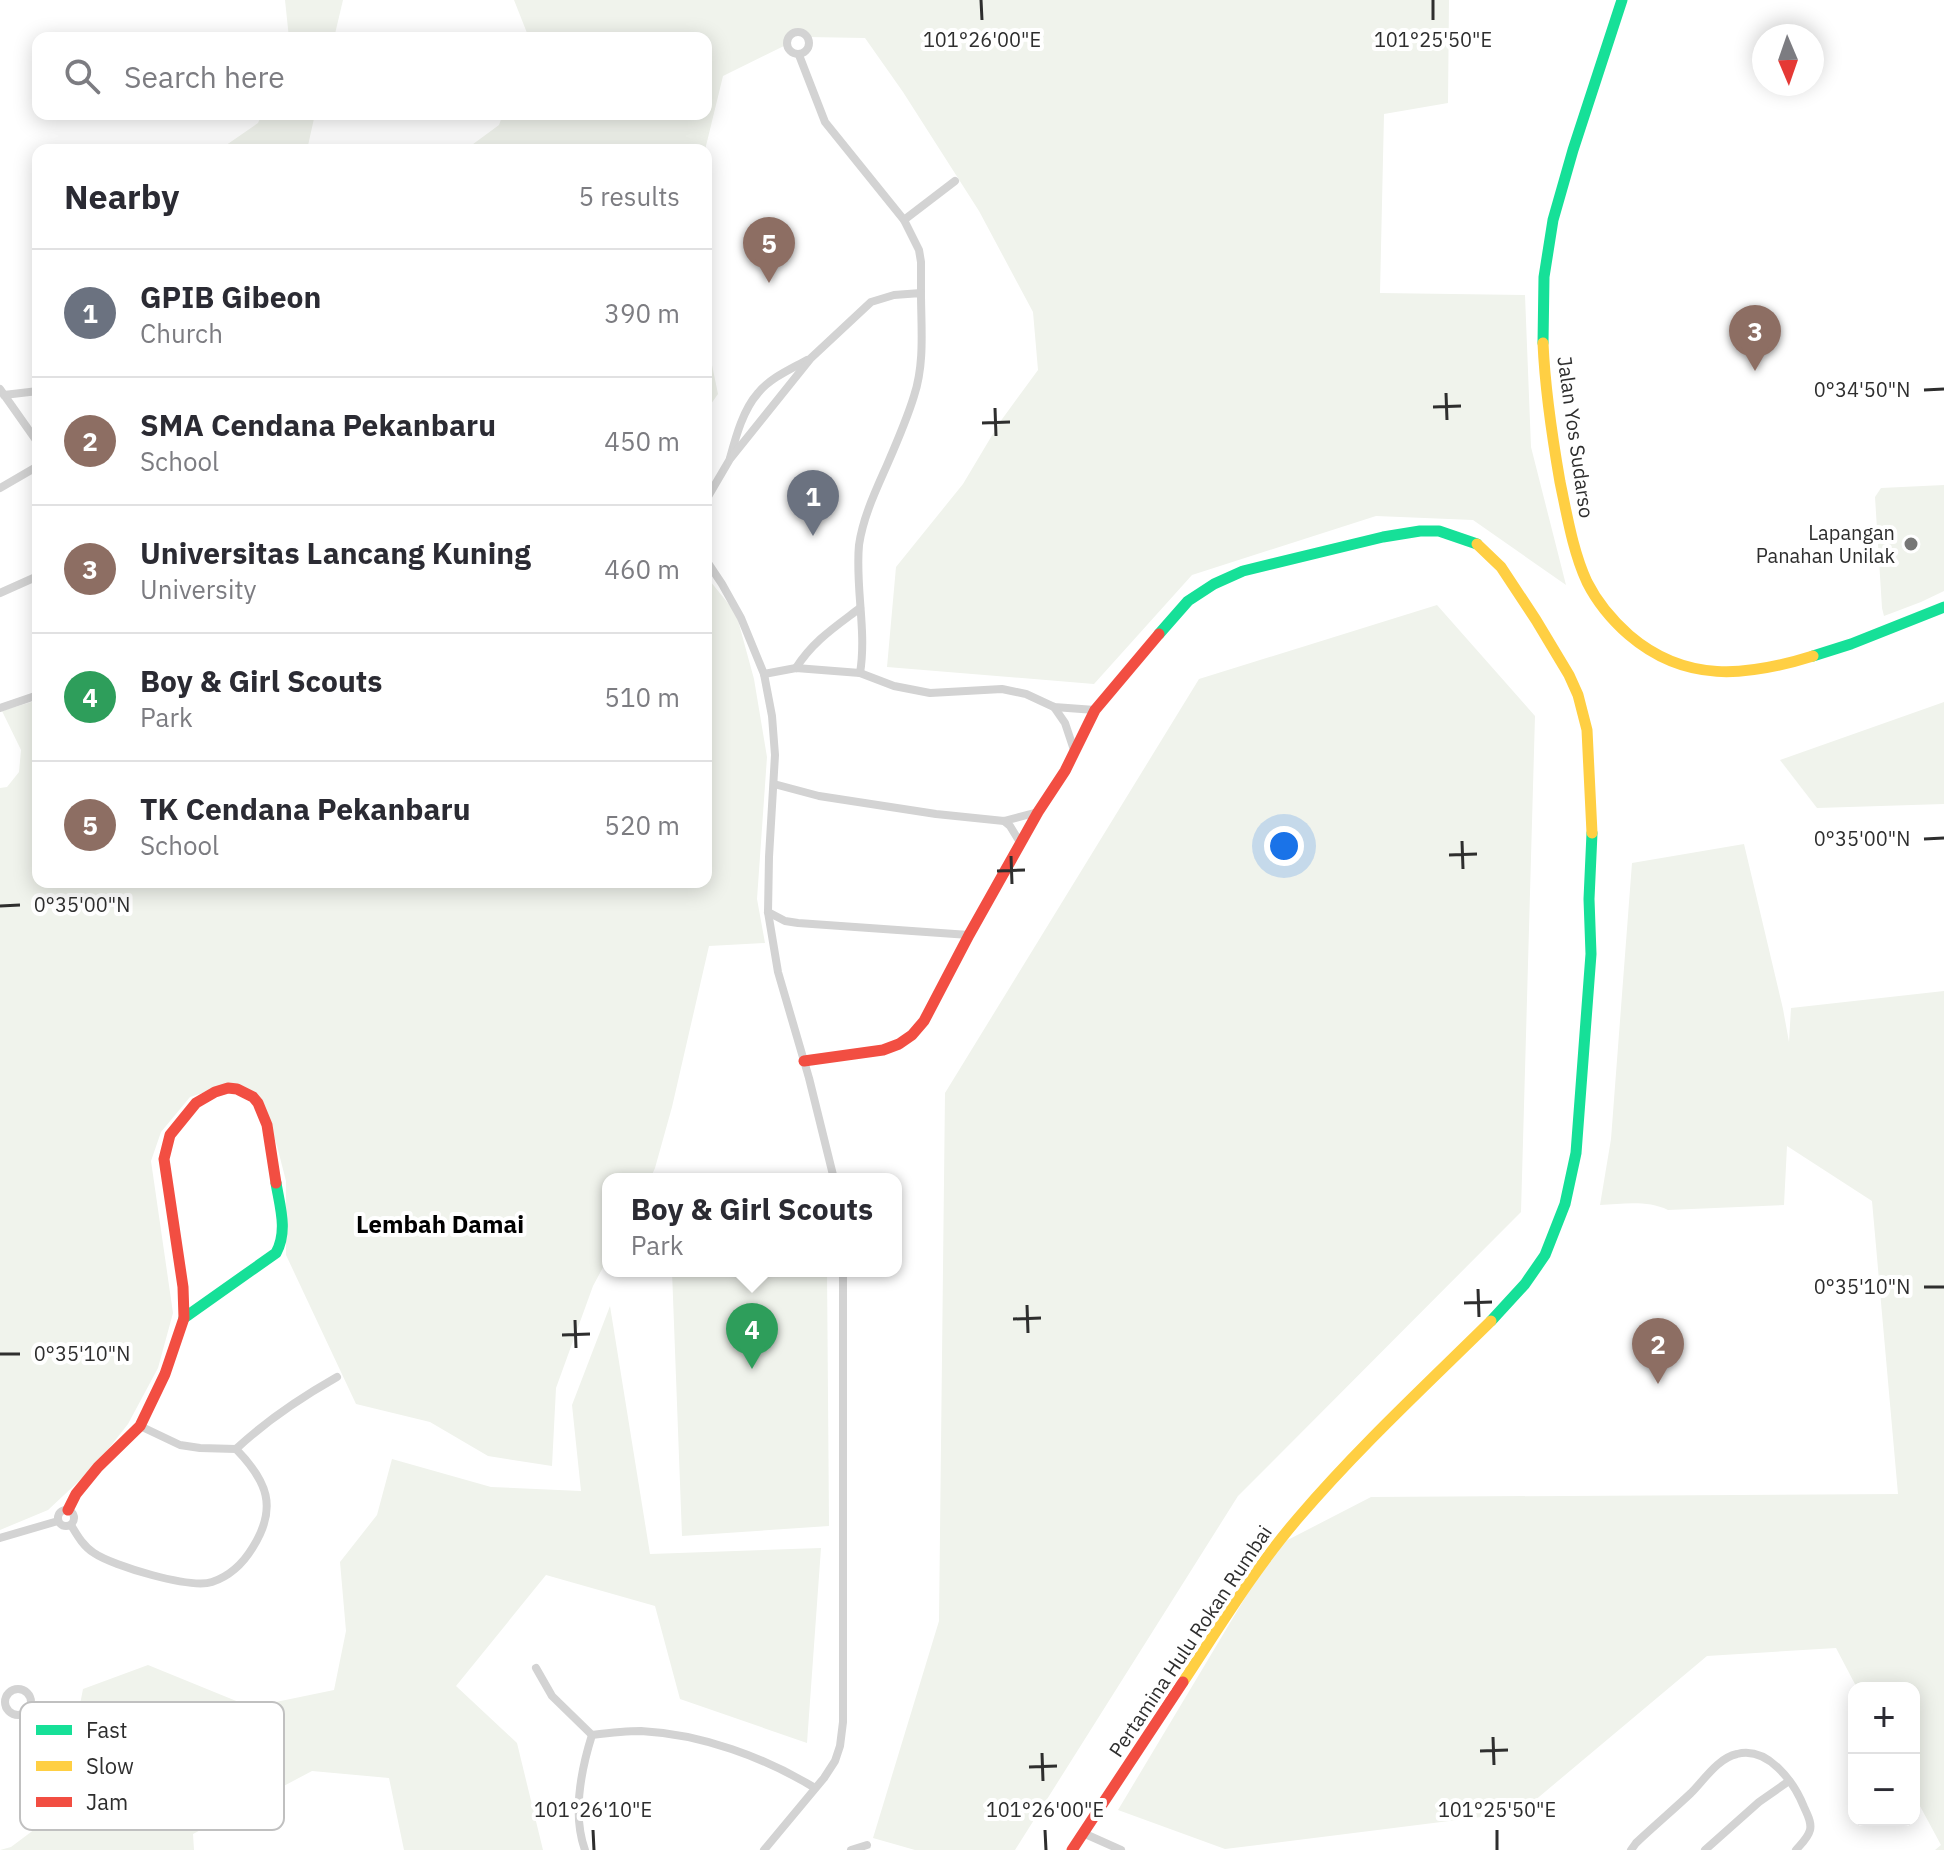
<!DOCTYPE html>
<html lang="en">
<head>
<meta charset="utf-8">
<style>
  :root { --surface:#fff; --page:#f2f2f3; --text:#2b2b33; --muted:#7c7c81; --line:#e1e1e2; --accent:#777 }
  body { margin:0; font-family:"IBM Plex Sans",sans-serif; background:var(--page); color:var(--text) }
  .controls { position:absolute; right:24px; bottom:24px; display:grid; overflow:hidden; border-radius:16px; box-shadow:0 4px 20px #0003 }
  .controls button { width:72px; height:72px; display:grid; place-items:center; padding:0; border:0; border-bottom:2px solid var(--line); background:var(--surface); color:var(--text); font:40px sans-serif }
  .compass { position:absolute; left:1752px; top:24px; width:72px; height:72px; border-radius:50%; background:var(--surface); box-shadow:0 4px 20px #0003; rotate:178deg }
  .you { position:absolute; left:1284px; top:846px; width:28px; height:28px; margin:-20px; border:6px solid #fff; border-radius:50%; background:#1a73e8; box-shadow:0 0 0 12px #1a73e833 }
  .badge { display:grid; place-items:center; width:52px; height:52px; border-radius:50%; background:var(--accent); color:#fff; font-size:26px; font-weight:700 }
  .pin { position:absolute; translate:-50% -66px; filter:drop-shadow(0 2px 4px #0008) }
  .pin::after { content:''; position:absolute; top:42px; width:28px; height:24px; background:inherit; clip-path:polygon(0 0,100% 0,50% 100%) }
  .popup { position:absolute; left:602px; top:1173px; width:300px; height:104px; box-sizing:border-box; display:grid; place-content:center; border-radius:16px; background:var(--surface); filter:drop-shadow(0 2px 6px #0005); font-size:26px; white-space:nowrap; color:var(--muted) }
  .popup b { font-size:30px; color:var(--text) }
  .popup::after { content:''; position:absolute; left:50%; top:100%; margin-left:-16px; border:16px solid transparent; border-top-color:var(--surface) }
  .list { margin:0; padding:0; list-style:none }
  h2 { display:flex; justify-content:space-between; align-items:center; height:104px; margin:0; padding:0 32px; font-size:34px }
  h2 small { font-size:26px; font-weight:400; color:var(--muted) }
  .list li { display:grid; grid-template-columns:52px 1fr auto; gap:24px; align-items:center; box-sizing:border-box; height:128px; padding:0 32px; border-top:2px solid var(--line) }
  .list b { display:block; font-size:30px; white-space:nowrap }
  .list p { margin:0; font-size:26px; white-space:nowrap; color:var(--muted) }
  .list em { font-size:26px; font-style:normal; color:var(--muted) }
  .icon { flex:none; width:44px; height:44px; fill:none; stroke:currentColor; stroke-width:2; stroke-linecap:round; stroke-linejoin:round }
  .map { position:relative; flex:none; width:1944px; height:1850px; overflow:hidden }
  .search { position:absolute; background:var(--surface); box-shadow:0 4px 20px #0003; left:32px; top:32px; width:680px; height:88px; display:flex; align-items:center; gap:20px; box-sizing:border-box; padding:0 28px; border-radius:16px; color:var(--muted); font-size:30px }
  .panel { position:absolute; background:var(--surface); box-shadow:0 4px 20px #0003; left:32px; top:144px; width:680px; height:744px; border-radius:16px }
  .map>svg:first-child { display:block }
</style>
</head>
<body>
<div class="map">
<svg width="1944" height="1850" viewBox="0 0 1944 1850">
  <rect width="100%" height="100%" fill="#fff"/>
  <!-- green -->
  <g fill="#f0f3ec">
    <polygon points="285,0 343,0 334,38 289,38"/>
    <polygon points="514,0 1449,0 1448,103 1384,114 1380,293 1525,295 1531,447 1566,585 1473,520 1376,516 1192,575 1094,684 887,667 896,567 963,484 1000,422 1038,370 1033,312 979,211 903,92 865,38 807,37 794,33 786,45 723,76 705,150 465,150 499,125 503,114 706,114 706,38 529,38"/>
    <polygon points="262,114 315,114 307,150 219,150 258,123"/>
    <polygon points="706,336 718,394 706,411"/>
    <polygon points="1944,485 1944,591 1921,602 1884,616 1882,608 1875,497 1881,488"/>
    <polygon points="706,576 736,613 754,679 767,757 757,899 765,943 709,946 672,1107 655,1168 650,1179 608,1179 608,1258 593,1286 556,1388 552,1466 488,1456 430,1422 356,1404 286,1255 286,1181 277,1146 262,1101 227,1085 190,1097 161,1132 151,1161 173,1313 158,1368 128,1424 95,1466 48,1510 0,1530 0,788 7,787 19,772 21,750 2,711 38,700 38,882 706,882"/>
    <polygon points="1437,605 1535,716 1521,1212 1238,1496 1015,1850 915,1850 873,1838 939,1621 945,1093 1199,679"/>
    <polygon points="1944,702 1944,804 1817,808 1780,760"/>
    <path d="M1744,844L1783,1009L1789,1042L1791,1008L1944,991V1850H1935L1941,1845L1914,1795V1688H1857L1836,1648L1707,1656L1521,1812L1225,1849L1118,1810L1276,1546L1371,1497L1898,1494L1872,1201L1787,1146L1784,1205L1668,1210C1647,1200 1623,1204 1600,1205L1611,1139L1632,863Z"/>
    <polygon points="672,1271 827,1271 829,1526 682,1536"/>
    <polygon points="610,1306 650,1554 821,1548 807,1743 680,1699 655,1606 546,1575 456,1686 517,1743 543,1850 404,1850 389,1778 312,1771 193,1834 194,1850 0,1850 11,1847 59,1811 83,1689 148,1665 251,1707 334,1690 346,1631 340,1562 377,1515 392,1459 491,1487 581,1491 572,1405"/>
  </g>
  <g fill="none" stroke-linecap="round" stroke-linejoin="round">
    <!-- street -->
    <g stroke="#d3d3d3" stroke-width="8">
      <circle cx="798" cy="43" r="11"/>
      <polyline points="799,55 825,122 904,220 919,250 921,262 921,293"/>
      <polyline points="904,220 955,181"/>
      <polyline points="0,389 38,443"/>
      <polyline points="4,395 38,391"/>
      <path d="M730,458C736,436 743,410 758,393C770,378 791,369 807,360"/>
      <polyline points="0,488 38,466"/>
      <path d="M706,500L730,459L811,358L871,302L894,295L921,293C921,327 925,363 914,396C907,419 897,442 887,465C876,490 863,517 859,545C855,587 867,631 860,673"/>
      <polyline points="706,560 722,584 741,618 764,674 772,716 775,755 769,857 768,912 778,972 809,1078 834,1179"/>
      <polyline points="0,593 38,576"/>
      <path d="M796,668C813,641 835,627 860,608"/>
      <polyline points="764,674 796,668 860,673 894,686 930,693 1002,689 1026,694 1054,707 1095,710"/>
      <polyline points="1054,707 1065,723 1074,750"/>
      <polyline points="0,708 38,695"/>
      <polyline points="774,784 819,796 936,814 1004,821 1038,812"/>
      <polyline points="1004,821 1010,826 1021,844"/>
      <polyline points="768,912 785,921 798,923 969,935"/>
      <path d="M236,1449C267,1420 300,1398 337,1377"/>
      <circle cx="66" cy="1518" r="8"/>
      <path d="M71,1525C77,1535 83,1546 94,1553C113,1566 190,1589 212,1582C230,1576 244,1562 253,1547C278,1507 267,1481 236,1449L200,1448L180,1445L140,1426"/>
      <polyline points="0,1538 58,1521"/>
      <polyline points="536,1668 552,1696 592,1735"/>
      <circle cx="18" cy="1702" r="13"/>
      <polyline points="1083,1833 1121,1850"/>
      <path d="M585,1850C572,1814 581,1770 592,1735C608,1733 625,1731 641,1731C701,1734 764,1757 815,1788"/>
      <polyline points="764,1850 824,1778 835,1761 840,1746 843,1722 843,1271"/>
      <polyline points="851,1850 867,1845"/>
      <path d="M1631,1850L1636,1843C1654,1826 1673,1810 1691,1793C1704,1780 1718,1758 1737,1754C1768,1746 1794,1782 1804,1807C1807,1814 1812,1822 1810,1830C1808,1838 1801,1844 1796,1850"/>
      <polyline points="1705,1850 1759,1802 1789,1781"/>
    </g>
    <!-- fast -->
    <g stroke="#16e098" stroke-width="11">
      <polyline points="1543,343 1544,277 1553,220 1573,150 1622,0"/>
      <polyline points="1159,634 1188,601 1214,584 1243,571 1383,537 1420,531 1439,531 1477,544"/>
      <polyline points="1813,656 1851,644 1944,607"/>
      <path d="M184,1318L276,1253C288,1231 280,1207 276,1183"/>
      <polyline points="1491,1321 1525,1284 1545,1255 1565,1204 1576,1153 1591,954 1589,899 1592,833"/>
    </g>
    <!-- slow -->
    <g stroke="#ffcf43" stroke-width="11">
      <path d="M1543,343C1545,390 1552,436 1560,482C1567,515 1573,552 1587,582C1597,602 1612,620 1629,635C1685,683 1746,677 1813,656"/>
      <polyline points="1477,544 1501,567 1536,620 1569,675 1578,695 1587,730 1592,833"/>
      <path d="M1183,1682C1220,1626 1255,1568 1299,1517C1358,1448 1426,1385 1491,1321"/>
    </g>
    <!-- jam -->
    <g stroke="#f24e42" stroke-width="11">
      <polyline points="804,1061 883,1050 899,1044 912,1035 924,1021 969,935 1038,812 1065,771 1095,710 1159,634"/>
      <polyline points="68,1510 76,1494 98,1467 140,1426 165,1374 184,1318 183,1287 164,1159 170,1135 196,1103 215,1092 228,1088 237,1089 253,1097 258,1103 267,1125 276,1183"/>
      <polyline points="1072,1850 1183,1682"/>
    </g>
  </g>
  <!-- ticks -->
  <path fill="none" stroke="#2e2e2e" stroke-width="3" d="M981,0L982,20M1433,0V20M1924,390L1944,389M1446,393L1447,420M1433,407L1461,406M995,408L996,436M982,423L1010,422M1924,839L1944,838M1462,841L1463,869M1449,855L1477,854M1011,856L1012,884M997,871L1025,870M0,906L20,905M1924,1287H1944M1478,1289L1479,1317M1464,1303L1492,1302M1027,1305L1028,1333M1013,1319L1041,1318M575,1320L576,1348M562,1335L590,1334M0,1354H20M1493,1737L1494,1765M1480,1751L1508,1750M1042,1753L1043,1781M1029,1767L1057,1766M593,1830L594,1850M1045,1830L1046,1850M1497,1830V1850"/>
  <!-- markers -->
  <circle fill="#777" stroke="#fff" stroke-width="3" cx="1911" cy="544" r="8"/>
  <g text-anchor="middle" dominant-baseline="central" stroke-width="8" stroke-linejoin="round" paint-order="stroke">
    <!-- street labels -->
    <g font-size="20" fill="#2e2e2e" stroke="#fff">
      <text transform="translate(1576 437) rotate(82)">Jalan Yos Sudarso</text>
      <text transform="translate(1190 1641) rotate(-56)">Pertamina Hulu Rokan Rumbai</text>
    </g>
    <!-- poi labels -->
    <g font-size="20" fill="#2e2e2e" stroke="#fff" text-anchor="end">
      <text x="1895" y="532">Lapangan<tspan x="1895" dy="23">Panahan Unilak</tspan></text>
    </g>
    <!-- quarter labels -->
    <g font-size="24" font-weight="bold" fill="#000" stroke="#fff">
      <text x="440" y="1224">Lembah Damai</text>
    </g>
  </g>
  <!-- legend -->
  <rect x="20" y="1702" width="264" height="128" rx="12" fill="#fff" stroke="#c0c0c0" stroke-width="2"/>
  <rect x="36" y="1725" width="36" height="10" fill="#16e098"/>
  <rect x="36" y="1761" width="36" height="10" fill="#ffcf43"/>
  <rect x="36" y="1797" width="36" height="10" fill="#f24e42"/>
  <g font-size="22" fill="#2e2e2e">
    <text x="86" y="1738">Fast</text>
    <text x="86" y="1774">Slow</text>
    <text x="86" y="1810">Jam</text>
  </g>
  <g font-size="20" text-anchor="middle" fill="#2e2e2e" stroke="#fff" stroke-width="8" stroke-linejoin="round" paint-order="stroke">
    <text x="982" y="47">101°26'00"E</text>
    <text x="1433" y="47">101°25'50"E</text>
    <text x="1862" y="397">0°34'50"N</text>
    <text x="1862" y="846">0°35'00"N</text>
    <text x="82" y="912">0°35'00"N</text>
    <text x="1862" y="1294">0°35'10"N</text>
    <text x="82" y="1361">0°35'10"N</text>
    <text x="593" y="1817">101°26'10"E</text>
    <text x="1045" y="1817">101°26'00"E</text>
    <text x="1497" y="1817">101°25'50"E</text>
  </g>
</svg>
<div class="controls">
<button>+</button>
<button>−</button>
</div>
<svg class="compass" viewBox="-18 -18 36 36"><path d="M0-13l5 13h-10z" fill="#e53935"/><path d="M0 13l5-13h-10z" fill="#7c7c81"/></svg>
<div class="you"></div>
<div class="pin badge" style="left:813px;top:536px;background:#6b7280">1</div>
<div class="pin badge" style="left:1658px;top:1384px;background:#8d6e63">2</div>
<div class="pin badge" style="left:1755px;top:371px;background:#8d6e63">3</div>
<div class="pin badge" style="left:752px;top:1369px;background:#2e9e5b">4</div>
<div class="popup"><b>Boy &amp; Girl Scouts</b>Park</div>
<div class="pin badge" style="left:769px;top:283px;background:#8d6e63">5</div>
<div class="search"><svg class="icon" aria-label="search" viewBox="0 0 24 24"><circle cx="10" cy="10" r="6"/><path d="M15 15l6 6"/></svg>Search here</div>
<section class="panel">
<h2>Nearby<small>5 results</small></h2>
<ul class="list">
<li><span class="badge" style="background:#6b7280">1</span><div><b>GPIB Gibeon</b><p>Church</p></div><em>390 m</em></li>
<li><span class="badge" style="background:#8d6e63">2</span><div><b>SMA Cendana Pekanbaru</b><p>School</p></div><em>450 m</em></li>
<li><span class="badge" style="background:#8d6e63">3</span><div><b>Universitas Lancang Kuning</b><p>University</p></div><em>460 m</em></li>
<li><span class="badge" style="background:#2e9e5b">4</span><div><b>Boy &amp; Girl Scouts</b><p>Park</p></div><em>510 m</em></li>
<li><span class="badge" style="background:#8d6e63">5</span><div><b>TK Cendana Pekanbaru</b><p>School</p></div><em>520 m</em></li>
</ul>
</section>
</div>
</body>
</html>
